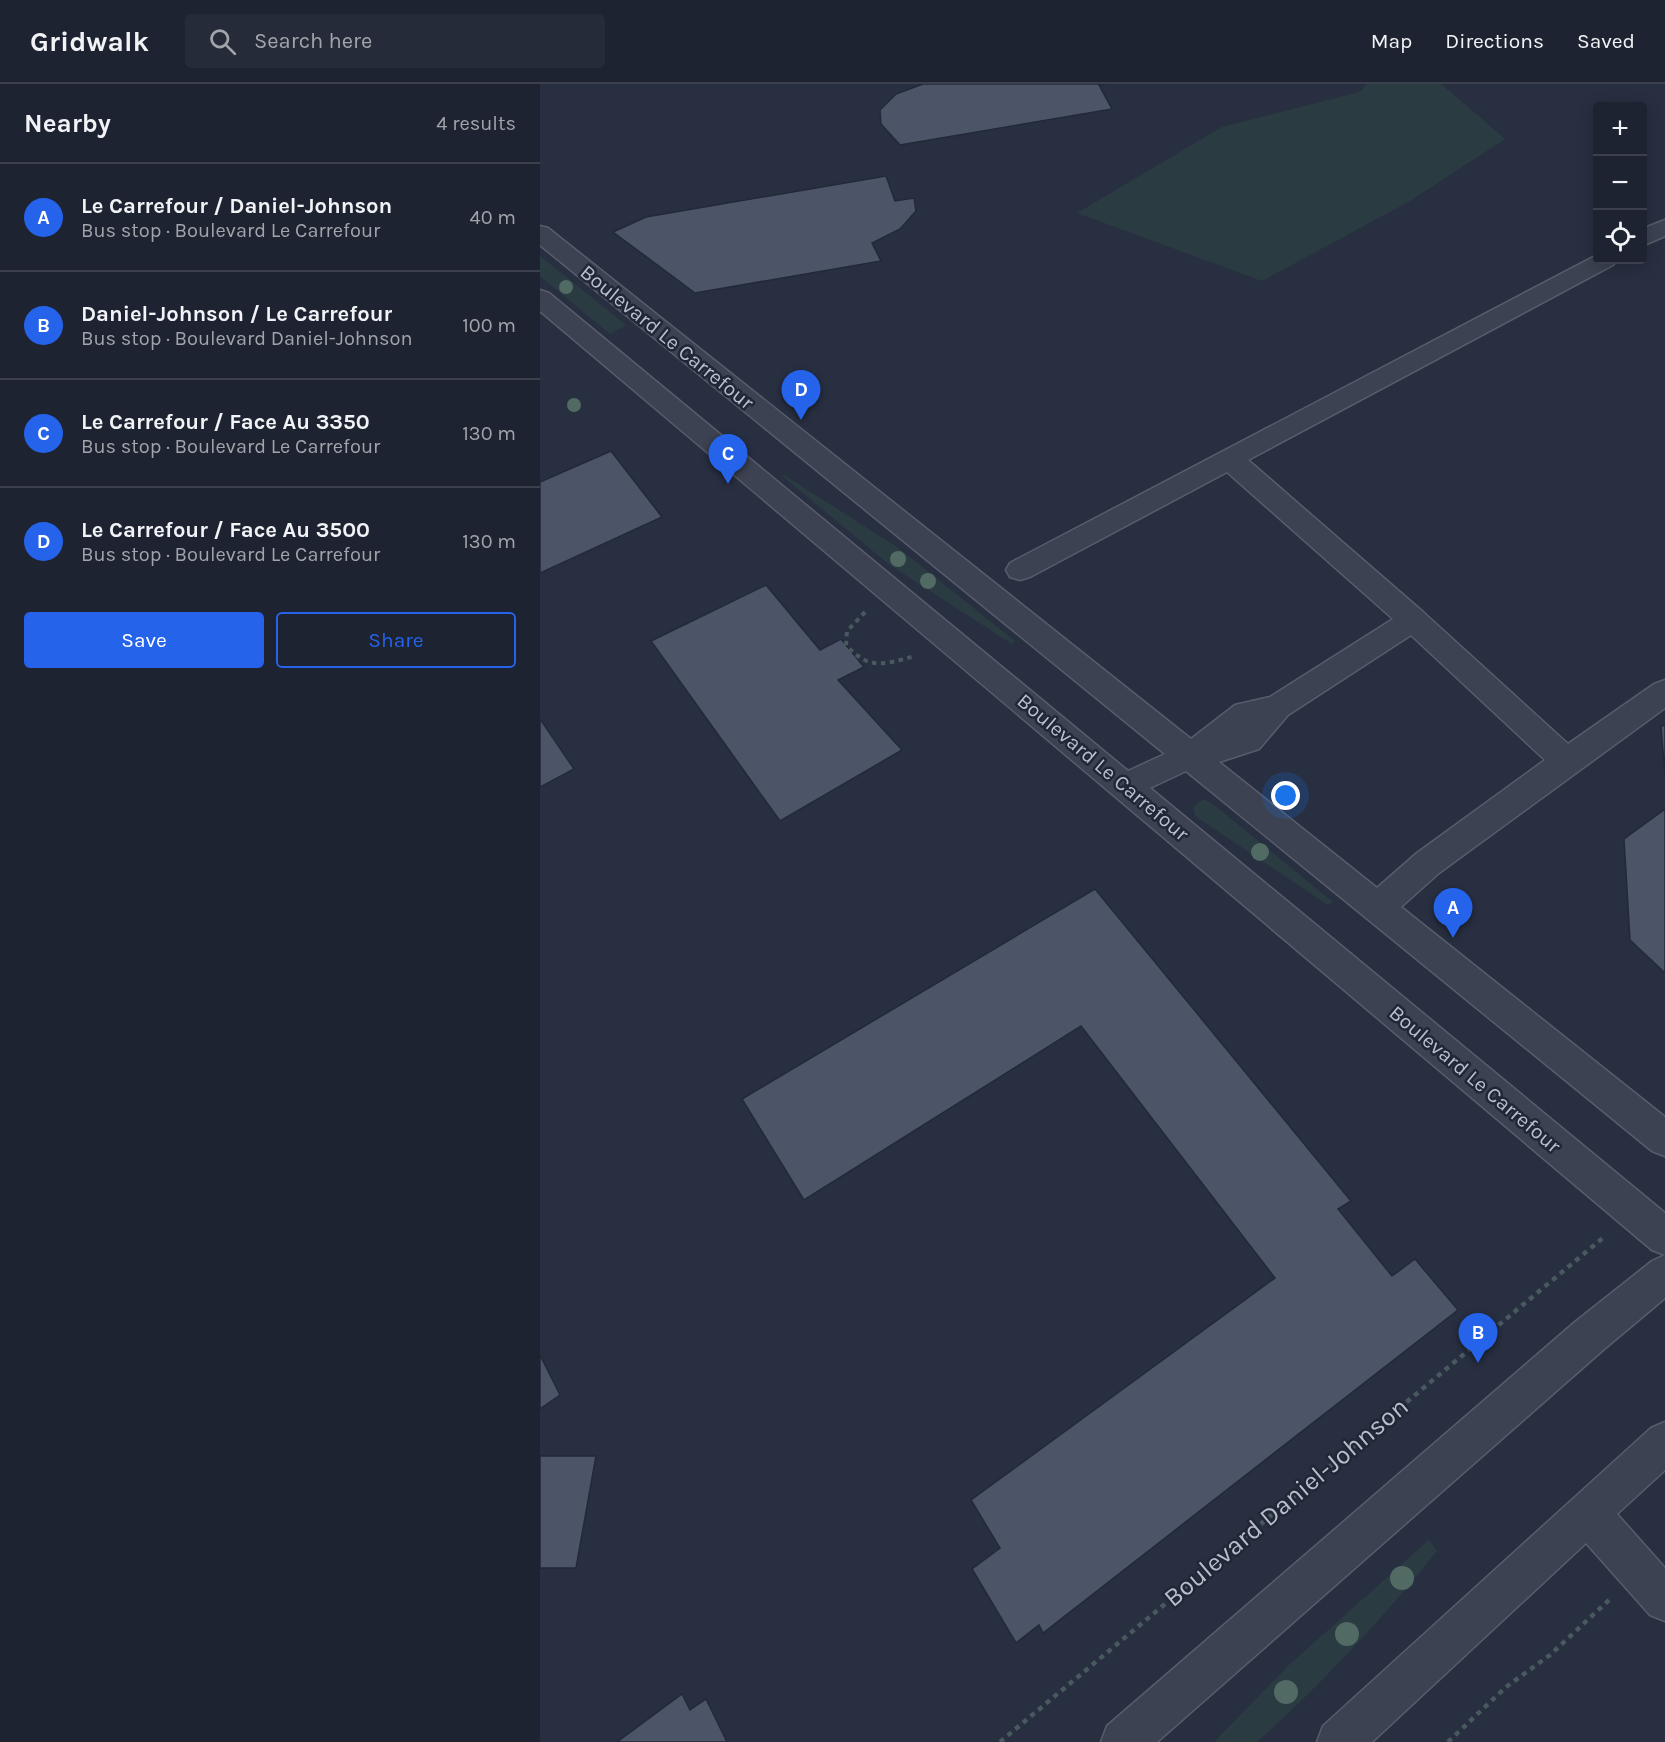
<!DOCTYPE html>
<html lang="en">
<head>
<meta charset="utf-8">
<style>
  :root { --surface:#1e2331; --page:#262b39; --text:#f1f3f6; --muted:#a1a4ab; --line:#3c404d; --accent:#2563eb }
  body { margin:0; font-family:Karla,sans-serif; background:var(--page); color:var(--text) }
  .controls { position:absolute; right:18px; top:18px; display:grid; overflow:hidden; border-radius:6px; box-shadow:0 3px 15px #0003 }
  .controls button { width:54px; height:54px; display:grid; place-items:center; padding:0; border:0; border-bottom:2px solid var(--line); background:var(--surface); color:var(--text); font:30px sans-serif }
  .you { position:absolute; left:746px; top:712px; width:21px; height:21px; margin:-15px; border:4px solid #fff; border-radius:50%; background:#1a73e8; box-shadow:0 0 0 9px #1a73e833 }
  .badge { display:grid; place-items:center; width:39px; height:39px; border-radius:50%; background:var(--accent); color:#fff; font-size:20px; font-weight:700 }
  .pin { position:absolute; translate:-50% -50px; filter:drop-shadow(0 2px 3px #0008) }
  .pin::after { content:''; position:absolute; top:32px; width:21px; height:18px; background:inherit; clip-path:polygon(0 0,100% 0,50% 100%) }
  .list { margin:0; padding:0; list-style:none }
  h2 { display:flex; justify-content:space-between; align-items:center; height:78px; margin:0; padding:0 24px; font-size:26px }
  h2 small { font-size:20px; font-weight:400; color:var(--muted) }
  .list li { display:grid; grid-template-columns:39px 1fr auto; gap:18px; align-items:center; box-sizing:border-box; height:108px; padding:0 24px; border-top:2px solid var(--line) }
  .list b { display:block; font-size:22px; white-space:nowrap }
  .list p { margin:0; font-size:20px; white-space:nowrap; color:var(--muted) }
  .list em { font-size:20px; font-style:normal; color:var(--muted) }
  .actions { display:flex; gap:12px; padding:18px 24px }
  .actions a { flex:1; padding:14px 0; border:2px solid var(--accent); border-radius:6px; text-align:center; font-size:21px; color:var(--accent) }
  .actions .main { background:var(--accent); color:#fff }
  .icon { flex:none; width:33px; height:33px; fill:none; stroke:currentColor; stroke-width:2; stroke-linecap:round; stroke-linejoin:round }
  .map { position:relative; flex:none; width:1125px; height:1658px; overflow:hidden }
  header { display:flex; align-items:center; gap:36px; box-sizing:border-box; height:84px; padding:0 30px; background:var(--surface); border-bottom:2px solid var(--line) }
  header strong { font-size:28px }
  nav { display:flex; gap:33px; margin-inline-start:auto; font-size:21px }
  .search { width:420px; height:54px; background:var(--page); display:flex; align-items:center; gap:15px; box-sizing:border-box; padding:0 21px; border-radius:6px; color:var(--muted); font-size:22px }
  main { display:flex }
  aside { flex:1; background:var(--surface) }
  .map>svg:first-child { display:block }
</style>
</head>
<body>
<header>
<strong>Gridwalk</strong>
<div class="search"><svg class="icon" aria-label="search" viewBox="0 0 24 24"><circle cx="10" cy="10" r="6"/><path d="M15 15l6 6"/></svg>Search here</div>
<nav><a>Map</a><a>Directions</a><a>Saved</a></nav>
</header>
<main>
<aside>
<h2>Nearby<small>4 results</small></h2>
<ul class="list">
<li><span class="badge">A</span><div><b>Le Carrefour / Daniel-Johnson</b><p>Bus stop · Boulevard Le Carrefour</p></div><em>40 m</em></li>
<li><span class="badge">B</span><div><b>Daniel-Johnson / Le Carrefour</b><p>Bus stop · Boulevard Daniel-Johnson</p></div><em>100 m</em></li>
<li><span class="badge">C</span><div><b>Le Carrefour / Face Au 3350</b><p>Bus stop · Boulevard Le Carrefour</p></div><em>130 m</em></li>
<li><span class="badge">D</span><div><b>Le Carrefour / Face Au 3500</b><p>Bus stop · Boulevard Le Carrefour</p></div><em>130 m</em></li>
</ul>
<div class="actions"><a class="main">Save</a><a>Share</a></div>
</aside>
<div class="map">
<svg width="1125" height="1658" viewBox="0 0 1125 1658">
  <rect width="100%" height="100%" fill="#282f41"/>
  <!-- green -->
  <g fill="#2a3c42">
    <polygon points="827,0 901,0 965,55 870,117 722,197 537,129 682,43 820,8"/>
    <polygon points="0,172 86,241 70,250 0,192"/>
    <polygon points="244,391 357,463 475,557 472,560 350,481 242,392"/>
    <polygon points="663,715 673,720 793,818 788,821 655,732 653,723"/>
    <path d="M889,1456L897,1467C840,1537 784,1598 717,1658H674L749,1581Z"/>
  </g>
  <!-- building -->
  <g fill="#4c5468" stroke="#232938" stroke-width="1.5">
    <polygon points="383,0 566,0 559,1 572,25 360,61 341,40 340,26 356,10"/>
    <polygon points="346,92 355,117 374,114 376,127 360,145 332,159 341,177 155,209 73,148 106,133"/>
    <polygon points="71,367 122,433 0,489 0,398"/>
    <polygon points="226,501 280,566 301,555 324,583 298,596 362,666 240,737 111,557"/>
    <polygon points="0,635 34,685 0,703"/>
    <polygon points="1125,640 1125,691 1121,643"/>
    <polygon points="1125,725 1125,889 1090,856 1084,755"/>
    <polygon points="555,805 811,1117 798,1125 852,1192 875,1175 918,1226 503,1549 499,1541 476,1559 432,1485 460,1464 431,1416 735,1194 541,942 264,1116 202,1015"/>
    <polygon points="0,1271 20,1311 0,1325"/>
    <polygon points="0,1372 56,1372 36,1484 0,1484"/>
    <polygon points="142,1610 150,1626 166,1615 187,1658 77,1658"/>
  </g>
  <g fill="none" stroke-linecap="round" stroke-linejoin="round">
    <defs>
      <g id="minor">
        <polygon points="1125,136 1125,152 1102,162 1102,145"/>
        <path d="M0,142L8,144L651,655L695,621L730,613L853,535L687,388L490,493L480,496L470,493L466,486L470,479L1057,171L1058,176H1077L1073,181L708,376L883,528L1028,660L1114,600L1125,596V624L899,789L861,823L1125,1033V1072L1112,1067L646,687L610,704L1125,1129V1214L1063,1266L617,1658H561L567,1642L1035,1238L1112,1177L1125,1171L1112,1166L0,227V206L9,209L588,687L625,670L0,161ZM871,551L1005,676L877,769L837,804L679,678L719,665L748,631Z"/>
        <polygon points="1125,1338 1125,1386 1077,1430 1125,1484 1125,1537 1110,1531 1046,1459 832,1658 777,1658 783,1642 1111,1344"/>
      </g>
    </defs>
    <!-- minor casing -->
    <use href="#minor" stroke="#575d6b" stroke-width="3"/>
    <!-- path-far1 -->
    <path stroke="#48595f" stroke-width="4" stroke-dasharray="4.5 4.5" stroke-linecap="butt" d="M325,528L307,547L306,561C329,587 345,580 375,572"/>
    <!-- path -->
    <g stroke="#48595f" stroke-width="4.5" stroke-dasharray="5 5" stroke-linecap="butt">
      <polyline points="460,1658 1064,1153"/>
      <polyline points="908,1658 966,1603 1010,1571 1069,1516"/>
    </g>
    <!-- minor -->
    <use href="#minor" fill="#3c4251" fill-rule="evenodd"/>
  </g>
  <!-- trees -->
  <g fill="#516a64">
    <circle cx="26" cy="203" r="7"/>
    <circle cx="34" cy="321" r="7"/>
    <circle cx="358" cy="475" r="8"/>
    <circle cx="388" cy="497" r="8"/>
    <circle cx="720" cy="768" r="9"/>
    <circle cx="862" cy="1494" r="12"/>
    <circle cx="807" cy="1550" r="12"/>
    <circle cx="746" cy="1608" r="12"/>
  </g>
  <g text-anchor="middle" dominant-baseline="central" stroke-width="5" stroke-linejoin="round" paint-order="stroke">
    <!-- street labels -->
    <g font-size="21" fill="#b9becb" stroke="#212737">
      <text transform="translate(127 253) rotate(39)">Boulevard Le Carrefour</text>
      <text transform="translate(563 683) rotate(40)">Boulevard Le Carrefour</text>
      <text transform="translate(935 995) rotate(40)">Boulevard Le Carrefour</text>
    </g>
    <!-- near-street labels -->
    <g font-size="26" fill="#b9becb" stroke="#212737">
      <text transform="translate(746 1418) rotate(-40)">Boulevard Daniel-Johnson</text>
    </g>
  </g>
</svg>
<div class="controls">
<button>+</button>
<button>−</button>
<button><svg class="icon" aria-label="locate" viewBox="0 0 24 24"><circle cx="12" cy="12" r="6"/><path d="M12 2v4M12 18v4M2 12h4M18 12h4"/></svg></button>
</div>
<div class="you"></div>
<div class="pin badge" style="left:913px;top:854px">A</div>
<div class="pin badge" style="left:938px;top:1279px">B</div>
<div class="pin badge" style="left:188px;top:400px">C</div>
<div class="pin badge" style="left:261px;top:336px">D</div>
</div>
</main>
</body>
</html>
